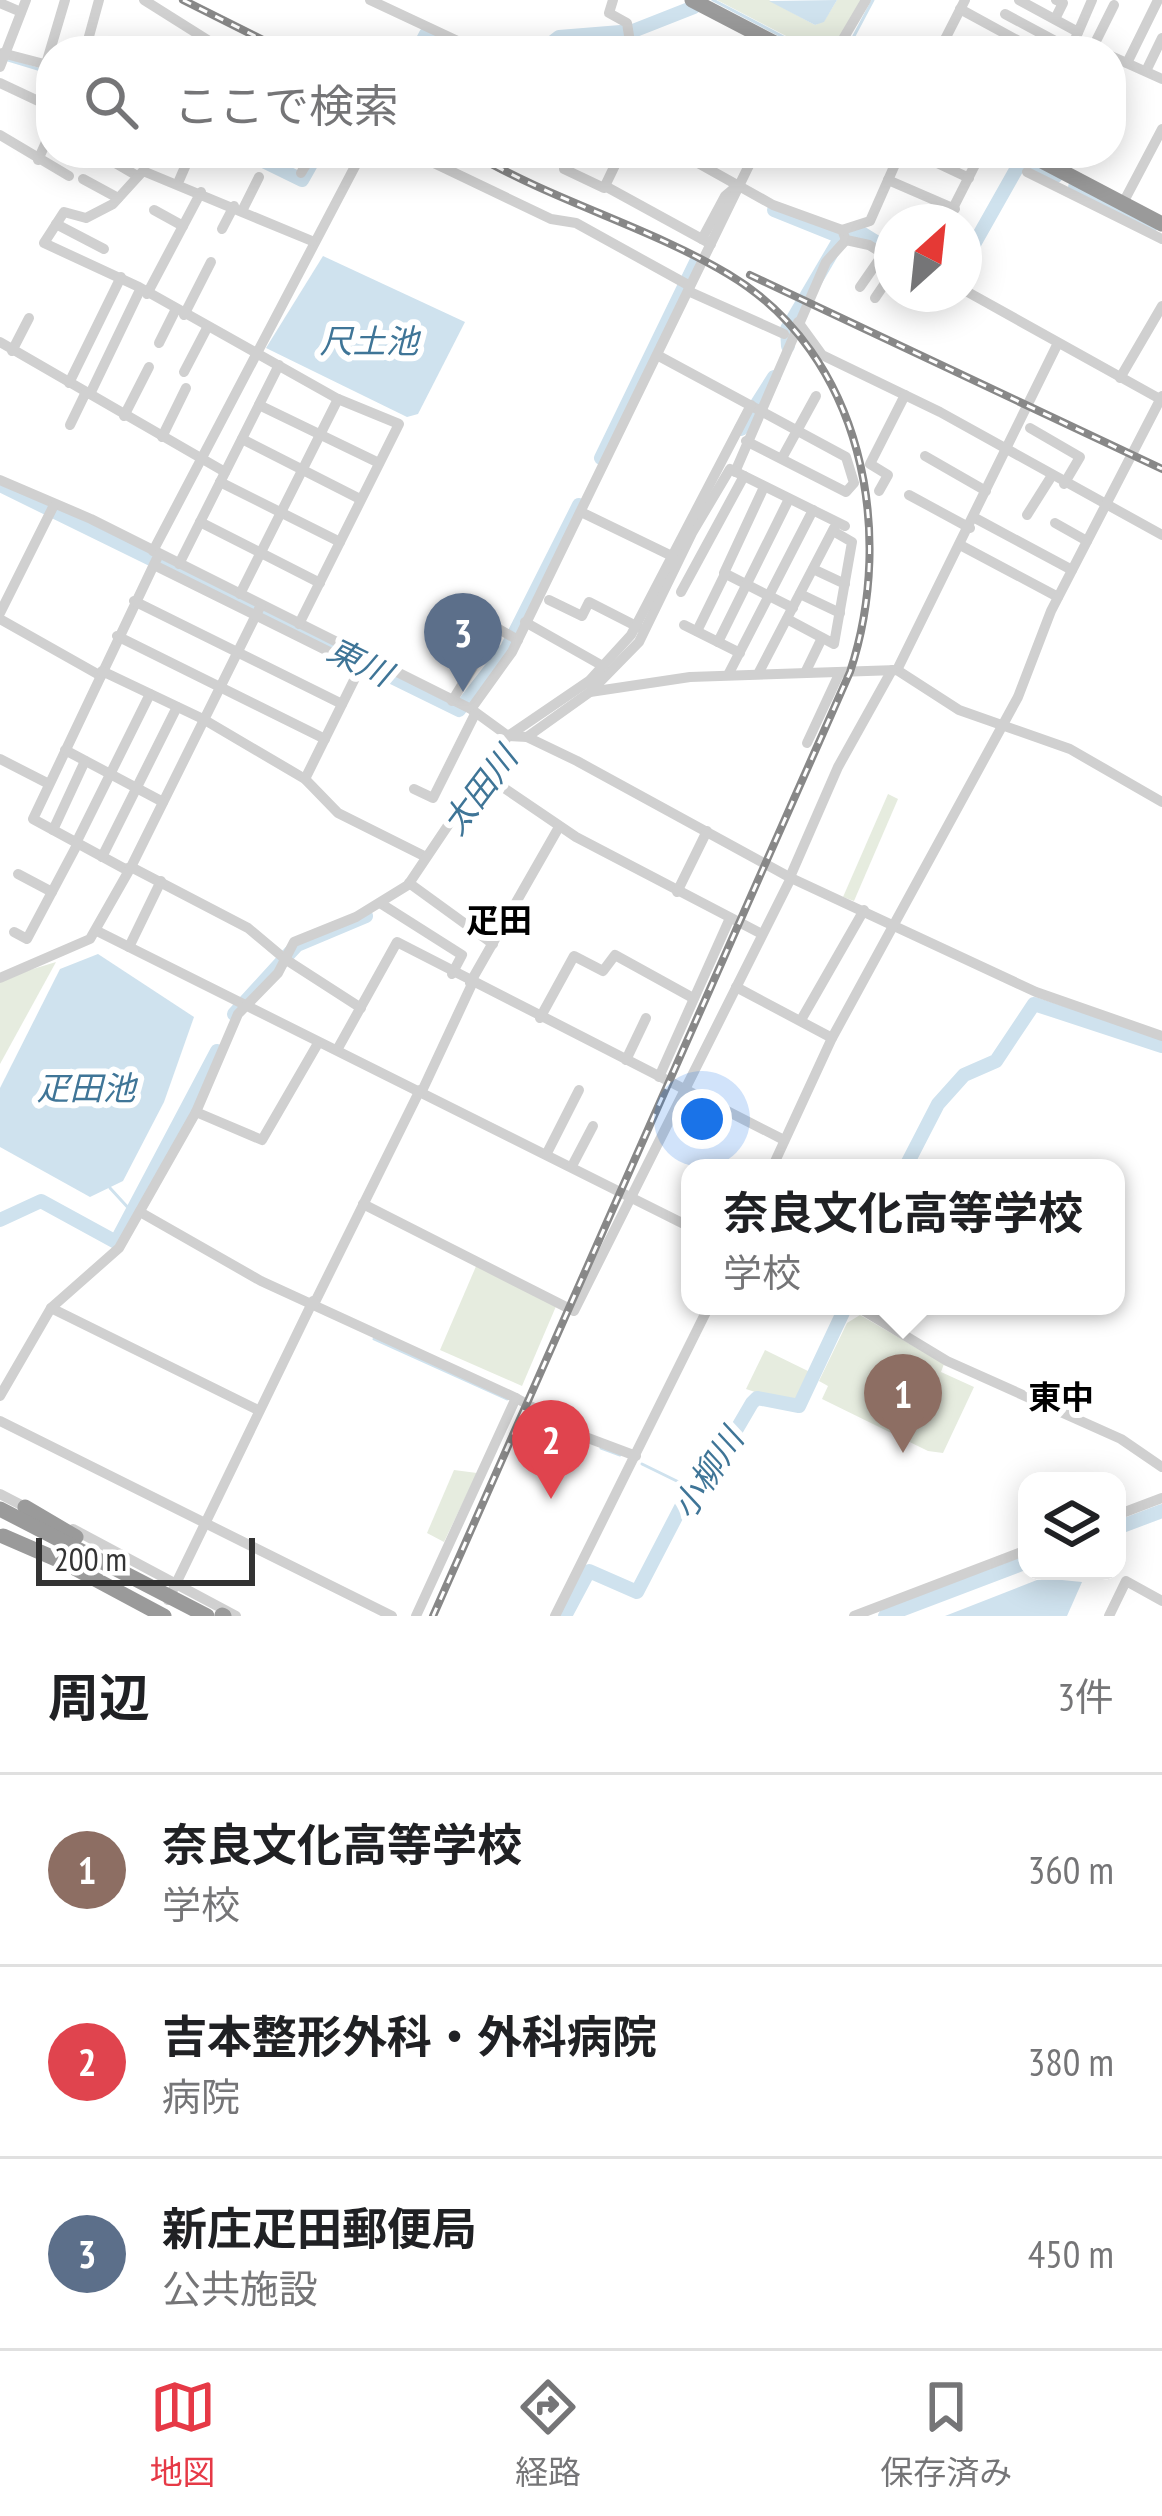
<!DOCTYPE html>
<html lang="ja">
<head>
<meta charset="utf-8">
<style>
  :root { --surface:#fff; --page:#f2f2f2; --text:#202124; --muted:#757577; --line:#e0e0e0; --accent:#e63946 }
  body { margin:0; font-family:"PT Sans Narrow","Noto Sans JP",sans-serif; background:var(--page); color:var(--text) }
  .controls { position:absolute; right:36px; bottom:36px; display:grid; overflow:hidden; border-radius:24px; box-shadow:0 6px 30px #0003 }
  .controls button { width:108px; height:108px; display:grid; place-items:center; padding:0; border:0; border-bottom:3px solid var(--line); background:var(--surface); color:var(--text); font:60px sans-serif }
  .compass { position:absolute; left:874px; top:204px; width:108px; height:108px; border-radius:50%; background:var(--surface); box-shadow:0 6px 30px #0003; rotate:27deg }
  .scale { position:absolute; left:36px; bottom:30px; width:219px; box-sizing:border-box; padding-left:12px; border:6px solid #333; border-top:0; font-size:33px; line-height:42px; white-space:nowrap; color:#333; -webkit-text-stroke:9px #fff; paint-order:stroke }
  .you { position:absolute; left:702px; top:1119px; width:42px; height:42px; margin:-30px; border:9px solid #fff; border-radius:50%; background:#1a73e8; box-shadow:0 0 0 18px #1a73e833 }
  .badge { display:grid; place-items:center; width:78px; height:78px; border-radius:50%; background:var(--accent); color:#fff; font-size:39px; font-weight:700 }
  .pin { position:absolute; translate:-50% -99px; filter:drop-shadow(0 3px 6px #0008) }
  .pin::after { content:''; position:absolute; top:63px; width:42px; height:36px; background:inherit; clip-path:polygon(0 0,100% 0,50% 100%) }
  .popup { position:absolute; left:681px; top:1159px; width:444px; height:156px; box-sizing:border-box; display:grid; place-content:center; border-radius:24px; background:var(--surface); filter:drop-shadow(0 3px 9px #0005); font-size:39px; white-space:nowrap; color:var(--muted) }
  .popup b { font-size:45px; color:var(--text) }
  .popup::after { content:''; position:absolute; left:50%; top:100%; margin-left:-24px; border:24px solid transparent; border-top-color:var(--surface) }
  .list { margin:0; padding:0; list-style:none }
  h2 { display:flex; justify-content:space-between; align-items:center; height:156px; margin:0; padding:0 48px; font-size:51px }
  h2 small { font-size:39px; font-weight:400; color:var(--muted) }
  .list li { display:grid; grid-template-columns:78px 1fr auto; gap:36px; align-items:center; box-sizing:border-box; height:192px; padding:0 48px; border-top:3px solid var(--line) }
  .list b { display:block; font-size:45px; white-space:nowrap }
  .list p { margin:0; font-size:39px; white-space:nowrap; color:var(--muted) }
  .list em { font-size:39px; font-style:normal; color:var(--muted) }
  .icon { flex:none; width:66px; height:66px; fill:none; stroke:currentColor; stroke-width:2; stroke-linecap:round; stroke-linejoin:round }
  .map { position:relative; flex:none; width:1162px; height:1616px; overflow:hidden }
  .search { position:absolute; background:var(--surface); box-shadow:0 6px 30px #0003; left:36px; right:36px; top:36px; height:132px; display:flex; align-items:center; gap:30px; box-sizing:border-box; padding:0 42px; border-radius:48px; color:var(--muted); font-size:45px }
  .sheet { height:732px; background:var(--surface) }
  nav { display:flex; justify-content:space-around; align-items:center; box-sizing:border-box; height:168px; border-top:3px solid var(--line); background:var(--surface); font-size:33px; color:var(--muted) }
  nav a { display:grid; justify-items:center; gap:6px }
  nav .on { color:var(--accent) }
  .map>svg:first-child { display:block }
</style>
</head>
<body>
<div class="map">
<svg width="1162" height="1616" viewBox="0 0 1162 1616">
  <rect width="100%" height="100%" fill="#fff"/>
  <!-- green -->
  <g fill="#e6ecdf">
    <polygon points="717,0 769,0 815,25 824,21 837,0 861,0 831,51 815,51"/>
    <polygon points="888,794 898,799 854,901 843,897"/>
    <polygon points="56,962 0,1064 0,979"/>
    <polygon points="477,1264 557,1304 522,1386 440,1350"/>
    <polygon points="860,1315 944,1364 941,1372 974,1387 943,1453 928,1451 822,1399 828,1386 819,1381 847,1323"/>
    <polygon points="765,1350 810,1372 796,1406 746,1389"/>
    <polygon points="454,1470 477,1473 444,1542 427,1533"/>
  </g>
  <!-- water -->
  <g fill="#cfe2ee">
    <polygon points="837,0 824,22 815,25 769,1"/>
    <polygon points="323,256 465,322 418,414 407,417 266,348"/>
    <polygon points="98,954 194,1017 164,1102 123,1181 90,1197 0,1147 0,1088 60,969"/>
    <polygon points="1042,1578 1082,1582 1067,1616 945,1616"/>
  </g>
  <g fill="none" stroke-linecap="round" stroke-linejoin="round">
    <!-- stream -->
    <g stroke="#cfe2ee" stroke-width="3">
      <polyline points="713,0 810,51"/>
      <polyline points="846,51 873,0"/>
      <polyline points="8,60 51,73"/>
      <polyline points="110,1188 132,1212"/>
      <polyline points="374,1339 507,1399"/>
      <polyline points="601,1448 620,1455"/>
      <polyline points="642,1464 691,1488"/>
    </g>
    <!-- river -->
    <g stroke="#cfe2ee" stroke-width="14">
      <polyline points="417,51 426,34 443,38"/>
      <polyline points="541,51 559,37 633,31 694,7"/>
      <polyline points="247,153 302,180 311,164"/>
      <polyline points="1075,187 1150,228"/>
      <polyline points="774,210 841,237"/>
      <polyline points="964,262 1017,168 1025,163 1056,176"/>
      <polyline points="788,346 787,329 841,237 863,234 892,252"/>
      <polyline points="741,429 774,377"/>
      <polyline points="601,458 696,262"/>
      <polyline points="0,485 459,710 507,648 579,505"/>
      <polyline points="234,1014 297,945 366,916"/>
      <polyline points="905,1168 938,1104 964,1075 996,1061 1034,1004 1162,1046"/>
      <polyline points="0,1220 41,1201 116,1242 217,1051"/>
      <polyline points="1117,1528 1162,1511"/>
      <polyline points="565,1616 589,1571 637,1592 691,1488 714,1468 752,1403 757,1398 799,1406 846,1306"/>
      <polyline points="885,1616 1027,1562"/>
    </g>
    <!-- minor -->
    <g stroke="#d0d0d0" stroke-width="10">
      <polyline points="144,0 225,51"/>
      <polyline points="370,0 479,51"/>
      <polyline points="613,0 609,13 627,23 630,42 621,51"/>
      <polyline points="1019,0 1078,32"/>
      <polyline points="0,3 21,12"/>
      <polyline points="960,9 1037,51"/>
      <polyline points="1005,14 1070,49"/>
      <polyline points="1055,19 1063,3 1056,0"/>
      <polyline points="945,39 968,51"/>
      <polyline points="1093,47 1114,5"/>
      <polyline points="85,51 99,0"/>
      <polyline points="836,51 866,0"/>
      <polyline points="939,51 965,0"/>
      <polyline points="1070,51 1092,0"/>
      <polyline points="2,53 48,65"/>
      <polyline points="1111,56 1162,79"/>
      <polyline points="1127,63 1158,0"/>
      <polyline points="46,64 65,0"/>
      <polyline points="0,67 26,0"/>
      <polyline points="1146,71 1162,38"/>
      <polyline points="0,83 51,107"/>
      <polyline points="0,135 69,176"/>
      <polyline points="98,153 134,174"/>
      <polyline points="413,153 551,219 576,223 690,286"/>
      <polyline points="680,153 773,205 842,230 846,240 869,245 892,259"/>
      <polyline points="916,153 969,178"/>
      <polyline points="38,160 51,131"/>
      <polyline points="564,169 604,188 616,163"/>
      <polyline points="1027,172 1162,239"/>
      <polyline points="301,173 313,153"/>
      <polyline points="83,179 118,198"/>
      <polyline points="888,180 955,209"/>
      <polyline points="178,183 191,153"/>
      <polyline points="605,186 711,244"/>
      <polyline points="1123,203 1162,129"/>
      <polyline points="243,209 259,177"/>
      <polyline points="154,210 183,226"/>
      <polyline points="946,222 981,153"/>
      <polyline points="56,224 104,249"/>
      <polyline points="222,229 234,206"/>
      <polyline points="842,230 870,221 900,153"/>
      <polyline points="702,239 725,196 738,185"/>
      <polyline points="860,287 883,254"/>
      <polyline points="964,290 1160,399"/>
      <polyline points="688,291 784,334"/>
      <polyline points="147,294 201,192"/>
      <polyline points="875,298 892,273"/>
      <polyline points="184,315 211,262"/>
      <polyline points="798,322 822,355 940,412 1162,535"/>
      <polyline points="0,342 225,472"/>
      <polyline points="159,343 175,311"/>
      <polyline points="12,351 29,318"/>
      <polyline points="657,355 846,457 854,483 846,492 746,441"/>
      <polyline points="184,372 207,328"/>
      <polyline points="1120,378 1162,306"/>
      <polyline points="69,383 121,277"/>
      <polyline points="90,394 140,290"/>
      <polyline points="259,405 379,463"/>
      <polyline points="124,416 149,367"/>
      <polyline points="70,425 86,392"/>
      <polyline points="1030,428 1080,457 1064,484"/>
      <polyline points="162,437 186,388"/>
      <polyline points="242,439 360,499"/>
      <polyline points="925,456 986,491"/>
      <polyline points="782,458 816,396"/>
      <polyline points="735,472 826,262 846,240"/>
      <polyline points="0,480 91,519 471,709 508,736 527,737 577,761 791,878 1036,992 1162,1036"/>
      <polyline points="220,482 340,542"/>
      <polyline points="764,487 724,573 793,608"/>
      <polyline points="879,491 888,475 870,464 905,395"/>
      <polyline points="909,495 970,528"/>
      <polyline points="581,512 676,558"/>
      <polyline points="1027,515 1051,477"/>
      <polyline points="975,518 1072,570"/>
      <polyline points="200,522 320,583"/>
      <polyline points="1055,523 1087,541"/>
      <polyline points="962,546 1058,597"/>
      <polyline points="153,551 362,153"/>
      <polyline points="159,554 33,819 125,869 131,867 261,605"/>
      <polyline points="179,564 279,365"/>
      <polyline points="154,565 360,667"/>
      <polyline points="813,569 845,584"/>
      <polyline points="681,592 744,476"/>
      <polyline points="240,594 338,399"/>
      <polyline points="800,594 840,613"/>
      <polyline points="549,600 582,616 589,602 638,627"/>
      <polyline points="134,601 342,704"/>
      <polyline points="0,613 53,507"/>
      <polyline points="0,619 101,676"/>
      <polyline points="787,619 834,644 852,542 833,531"/>
      <polyline points="525,622 601,665"/>
      <polyline points="299,624 399,424 338,399 139,287 44,243 64,212 86,218 113,204 143,171 312,241"/>
      <polyline points="684,625 740,653"/>
      <polyline points="697,631 725,574"/>
      <polyline points="117,636 325,739"/>
      <polyline points="718,642 789,499"/>
      <polyline points="897,670 1057,345"/>
      <polyline points="102,671 203,719 305,779 338,813 426,857"/>
      <polyline points="805,673 822,638"/>
      <polyline points="758,674 834,528"/>
      <polyline points="728,675 813,510"/>
      <polyline points="590,692 690,677 897,670 959,710 1070,749 1162,802"/>
      <polyline points="452,701 497,628 518,640"/>
      <polyline points="471,709 512,652 755,153"/>
      <polyline points="527,737 590,692 639,642 692,533 730,469 845,526"/>
      <polyline points="807,743 840,672"/>
      <polyline points="65,750 163,802"/>
      <polyline points="0,759 49,784"/>
      <polyline points="482,773 576,837 762,934"/>
      <polyline points="305,779 362,664"/>
      <polyline points="414,789 433,798 475,714"/>
      <polyline points="53,830 85,761"/>
      <polyline points="76,843 150,694"/>
      <polyline points="102,857 177,707"/>
      <polyline points="18,874 52,892"/>
      <polyline points="790,877 838,767 892,670"/>
      <polyline points="409,883 493,944"/>
      <polyline points="677,892 707,831"/>
      <polyline points="380,903 462,955 452,974"/>
      <polyline points="97,931 690,1227"/>
      <polyline points="14,932 27,939 78,843"/>
      <polyline points="129,947 161,881"/>
      <polyline points="0,978 90,939 131,867 248,928 285,959 361,1008"/>
      <polyline points="470,983 559,827"/>
      <polyline points="736,987 832,1038"/>
      <polyline points="540,1018 574,956 603,971 615,955 693,998"/>
      <polyline points="801,1020 864,910"/>
      <polyline points="337,1050 397,942 784,1140"/>
      <polyline points="626,1060 646,1018"/>
      <polyline points="659,1077 730,918"/>
      <polyline points="422,1091 472,984"/>
      <polyline points="196,1112 262,1140 317,1045"/>
      <polyline points="547,1153 579,1090"/>
      <polyline points="572,1166 593,1126"/>
      <polyline points="772,1168 832,1038 1018,697 1051,611 1162,396"/>
      <polyline points="363,1204 574,1311 791,878"/>
      <polyline points="140,1212 261,1281 516,1398 416,1616"/>
      <polyline points="315,1302 420,1090"/>
      <polyline points="856,1306 947,1361 1121,1439 1162,1467"/>
      <polyline points="51,1308 258,1410"/>
      <polyline points="0,1396 51,1308 119,1248 196,1112 238,1014 278,973 294,942 356,917 408,885 508,736 589,681 631,635 751,405"/>
      <polyline points="516,1398 588,1438 636,1456"/>
      <polyline points="0,1421 392,1616"/>
      <polyline points="0,1494 29,1509"/>
      <polyline points="1117,1515 1162,1498"/>
      <polyline points="73,1529 236,1616"/>
      <polyline points="168,1600 313,1301"/>
      <polyline points="555,1616 709,1306"/>
      <polyline points="854,1616 1027,1550"/>
      <polyline points="1109,1616 1126,1581 1162,1601"/>
    </g>
    <!-- highway -->
    <g stroke="#9a9a9a" stroke-width="15">
      <polyline points="692,0 790,51"/>
      <polyline points="1016,153 1040,160 1162,224"/>
      <polyline points="25,1507 76,1537"/>
      <polyline points="3,1536 63,1562"/>
      <polyline points="222,1615 224,1616"/>
    </g>
    <defs>
      <g id="rail">
        <polyline points="183,0 285,51"/>
        <polyline points="750,275 1162,469"/>
        <path d="M433,1616L850,672C896,533 863,354 728,274C647,226 553,201 472,153"/>
      </g>
    </defs>
    <!-- rail casing -->
    <use href="#rail" stroke="#888" stroke-width="8"/>
    <!-- rail -->
    <use href="#rail" stroke="#fff" stroke-width="3" stroke-dasharray="9" stroke-linecap="butt"/>
    <!-- highway-bridge -->
    <g stroke="#9a9a9a" stroke-width="15">
      <polyline points="0,1509 207,1616"/>
      <polyline points="63,1562 164,1616"/>
    </g>
  </g>
  <g text-anchor="middle" dominant-baseline="central" stroke-width="12" stroke-linejoin="round" paint-order="stroke">
    <!-- water labels -->
    <g font-size="33" font-style="italic" fill="#3f7597" stroke="#fff">
      <text x="369" y="340">尺土池</text>
      <text transform="translate(360 661) rotate(26)">東川</text>
      <text transform="translate(479 790) rotate(-53)">太田川</text>
      <text x="86" y="1087">疋田池</text>
      <text transform="translate(707 1473) rotate(-57)">小柳川</text>
    </g>
    <!-- neighbourhood labels -->
    <g font-size="33" font-weight="bold" fill="#000" stroke="#fff">
      <text x="499" y="919">疋田</text>
      <text x="1061" y="1396">東中</text>
    </g>
  </g>
</svg>
<div class="controls">
<button><svg class="icon" aria-label="layers" viewBox="0 0 24 24"><path d="M12 4l9 5-9 5-9-5zM3 14l9 5 9-5"/></svg></button>
</div>
<svg class="compass" viewBox="-18 -18 36 36"><path d="M0-13l5 13h-10z" fill="#e53935"/><path d="M0 13l5-13h-10z" fill="#757577"/></svg>
<div class="scale">200 m</div>
<div class="you"></div>
<div class="pin badge" style="left:903px;top:1453px;background:#8d6e63">1</div>
<div class="popup"><b>奈良文化高等学校</b>学校</div>
<div class="pin badge" style="left:551px;top:1499px;background:#e0444e">2</div>
<div class="pin badge" style="left:463px;top:692px;background:#5c6f8a">3</div>
<div class="search"><svg class="icon" aria-label="search" viewBox="0 0 24 24"><circle cx="10" cy="10" r="6"/><path d="M15 15l6 6"/></svg>ここで検索</div>
</div>
<section class="sheet">
<h2>周辺<small>3件</small></h2>
<ul class="list">
<li><span class="badge" style="background:#8d6e63">1</span><div><b>奈良文化高等学校</b><p>学校</p></div><em>360 m</em></li>
<li><span class="badge" style="background:#e0444e">2</span><div><b>吉本整形外科・外科病院</b><p>病院</p></div><em>380 m</em></li>
<li><span class="badge" style="background:#5c6f8a">3</span><div><b>新庄疋田郵便局</b><p>公共施設</p></div><em>450 m</em></li>
</ul>
</section>
<nav>
<a class="on"><svg class="icon" aria-label="map" viewBox="0 0 24 24"><path d="M3 6l6-2 6 2 6-2v14l-6 2-6-2-6 2zM9 4v14M15 6v14"/></svg>地図</a>
<a><svg class="icon" aria-label="directions" viewBox="0 0 24 24"><path d="M12 3l9 9-9 9-9-9zM9 14v-3h6M13 9l2 2-2 2"/></svg>経路</a>
<a><svg class="icon" aria-label="saved" viewBox="0 0 24 24"><path d="M7 4h10v16l-5-4-5 4z"/></svg>保存済み</a>
</nav>
</body>
</html>
